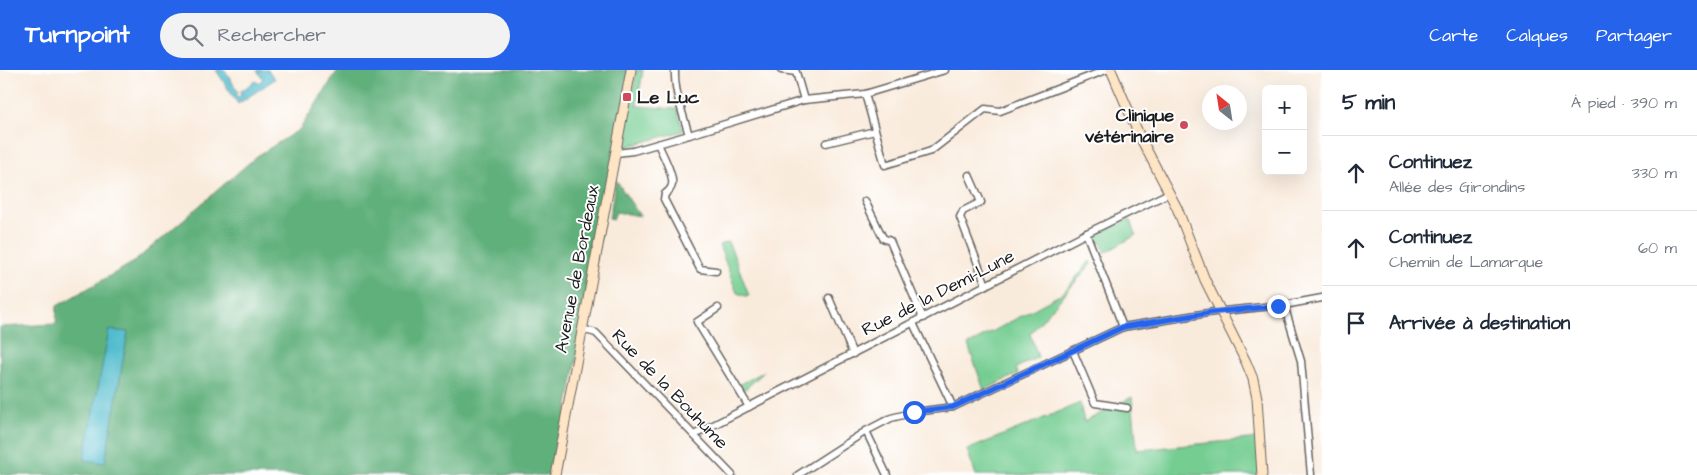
<!DOCTYPE html>
<html lang="fr">
<head>
<meta charset="utf-8">
<style>
  :root { --surface:#fff; --page:#f2f2f3; --text:#1f2937; --muted:#747a83; --line:#e0e1e3; --accent:#2563eb }
  body { margin:0; font-family:"Architects Daughter",sans-serif; background:var(--page); color:var(--text) }
  .controls { position:absolute; right:15px; top:15px; display:grid; overflow:hidden; border-radius:8px; box-shadow:0 5px 20px #0002 }
  .controls button { width:45px; height:45px; display:grid; place-items:center; padding:0; border:0; border-bottom:1px solid var(--line); background:var(--surface); color:var(--text); font:25px sans-serif }
  .compass { position:absolute; left:1202px; top:15px; width:45px; height:45px; border-radius:50%; background:var(--surface); box-shadow:0 5px 20px #0002; rotate:330deg }
  .stop { position:absolute; width:15px; height:15px; margin:-11px; border:4px solid #2563eb; border-radius:50%; background:#fff }
  .stop.end { background:#2563eb; border-color:#fff; box-shadow:0 1px 5px #0008 }
  .list { margin:0; padding:0; list-style:none }
  h2 { display:flex; justify-content:space-between; align-items:center; height:65px; margin:0; padding:0 20px; font-size:21px }
  h2 small { font-size:16px; font-weight:400; color:var(--muted) }
  .list li { display:grid; grid-template-columns:32px 1fr auto; gap:15px; align-items:center; box-sizing:border-box; height:75px; padding:0 20px; border-top:1px solid var(--line) }
  .list b { display:block; font-size:19px; white-space:nowrap }
  .list p { margin:0; font-size:16px; white-space:nowrap; color:var(--muted) }
  .list em { font-size:16px; font-style:normal; color:var(--muted) }
  .icon { flex:none; width:28px; height:28px; fill:none; stroke:currentColor; stroke-width:2; stroke-linecap:round; stroke-linejoin:round }
  .map { position:relative; flex:none; width:1322px; height:405px; overflow:hidden }
  header { display:flex; align-items:center; gap:30px; box-sizing:border-box; height:70px; padding:0 25px; background:var(--accent); color:#fff }
  header strong { font-size:24px }
  nav { display:flex; gap:28px; margin-inline-start:auto; font-size:18px }
  .search { width:350px; height:45px; background:var(--page); display:flex; align-items:center; gap:12px; box-sizing:border-box; padding:0 18px; border-radius:28px; color:var(--muted); font-size:19px }
  main { display:flex }
  aside { flex:1; background:var(--surface) }
  .map>svg:first-child { display:block }
</style>
</head>
<body>
<header>
<strong>Turnpoint</strong>
<div class="search"><svg class="icon" aria-label="search" viewBox="0 0 24 24"><circle cx="10" cy="10" r="6"/><path d="M15 15l6 6"/></svg>Rechercher</div>
<nav><a>Carte</a><a>Calques</a><a>Partager</a></nav>
</header>
<main>
<div class="map">
<svg width="1322" height="405" viewBox="0 0 1322 405">
  <rect width="100%" height="100%" fill="#fff"/>
  <filter id="ink" filterUnits="userSpaceOnUse"><feTurbulence type="fractalNoise" baseFrequency=".02" numOctaves="2"/><feDisplacementMap in="SourceGraphic" scale="10" xChannelSelector="R" yChannelSelector="G"/><feConvolveMatrix kernelMatrix="1 2 1 2 8 2 1 2 1" color-interpolation-filters="sRGB"/></filter>
  <filter id="wash" filterUnits="userSpaceOnUse"><feTurbulence type="fractalNoise" baseFrequency=".0096" numOctaves="4" result="noise"/><feDisplacementMap in="SourceGraphic" scale="20" xChannelSelector="R" yChannelSelector="G"/><feGaussianBlur stdDeviation="1.12" result="paint"/><feColorMatrix in="noise" values="0 0 0 0 0 0 0 0 0 0 0 0 0 0 0 0 0 1.4 0 .05"/><feComposite in="paint" operator="in"/></filter>
  <g filter="url(#wash)">
    <rect width="100%" height="100%" fill="#f9ebdc"/>
    <!-- green -->
    <g fill="#75cd92" stroke="#487457">
      <polygon points="637,0 643,0 637,36 677,39 683,59 683,61 629,76 627,80 622,76"/>
      <polygon points="1130,149 1136,165 1105,183 1101,172 1093,174 1091,167"/>
      <polygon points="728,172 736,190 749,226 746,226 737,223 719,175"/>
      <polygon points="1090,191 1091,194 1030,264 1038,287 1016,298 1018,304 984,320 968,275 1063,223"/>
      <polygon points="765,301 743,321 739,315"/>
      <polygon points="1132,327 1137,380 1260,368 1262,405 976,405 967,380 1080,333 1084,352"/>
    </g>
    <!-- forest -->
    <g fill="#60b07c" stroke="#3e664c">
      <polygon points="338,0 631,0 555,405 0,405 0,257 56,254 57,236 134,192 257,86 300,59"/>
      <polygon points="616,110 640,146 616,142 613,149 609,148"/>
    </g>
    <!-- water -->
    <g fill="#51bccd" stroke="#366c74">
      <polygon points="216,0 225,0 238,22 236,25 238,27 242,25 240,22 255,11 258,13 263,9 257,0 268,0 275,9 238,34"/>
      <polygon points="109,260 128,262 105,393 84,390"/>
    </g>
  </g>
  <g filter="url(#ink)">
    <g fill="none" stroke-linecap="round" stroke-linejoin="round">
      <defs>
        <g id="street">
          <path d="M675,0C674,22 683,44 689,65"/>
          <polyline points="781,0 796,2 804,30"/>
          <polyline points="865,24 885,95 931,81 985,39 1000,41 1106,0"/>
          <polyline points="826,73 875,61"/>
          <path d="M658,74C662,83 674,105 672,115C671,119 668,122 665,124L664,129L700,199L716,201"/>
          <polyline points="616,83 633,81 689,65 804,30 865,24 945,0"/>
          <polyline points="969,105 981,132 963,141 960,147 986,215"/>
          <polyline points="865,131 883,168 890,171 923,248"/>
          <polyline points="1086,163 1123,257"/>
          <polyline points="829,228 853,284"/>
          <polyline points="1284,235 1301,291 1311,405"/>
          <polyline points="718,238 697,252 749,337"/>
          <polyline points="913,253 953,337"/>
          <polyline points="582,259 596,263 732,405"/>
          <polyline points="1073,281 1095,333 1127,338"/>
          <polyline points="866,361 887,405"/>
          <polyline points="694,365 1083,165 1169,123"/>
          <polyline points="798,405 866,361 891,348 915,342 953,337 1123,257 1214,242 1284,235 1322,228"/>
        </g>
        <g id="secondary">
          <polyline points="1111,0 1140,67 1177,138 1205,210 1246,292 1253,309 1257,328 1262,405"/>
          <polyline points="555,405 631,0"/>
        </g>
      </defs>
      <!-- street casing -->
      <use href="#street" stroke="#69645f" stroke-width="9"/>
      <!-- secondary casing -->
      <use href="#secondary" stroke="#69645f" stroke-width="11"/>
      <!-- street -->
      <use href="#street" stroke="#fff" stroke-width="6"/>
      <!-- secondary -->
      <use href="#secondary" stroke="#fee5c5" stroke-width="9"/>
    </g>
  </g>
  <g fill="none" stroke-linecap="round" stroke-linejoin="round" filter="url(#ink)">
    <!-- route -->
    <polyline stroke="#2563eb" stroke-width="6" points="914,342 953,337 1123,257 1214,242 1278,236"/>
  </g>
  <!-- markers -->
  <g fill="#d1495b" stroke="#fff" stroke-width="2">
    <rect x="622" y="22" width="10" height="10" rx="2.5"/>
    <circle cx="1184" cy="55" r="5"/>
  </g>
  <g text-anchor="middle" dominant-baseline="central" stroke-width="4" stroke-linejoin="round" paint-order="stroke">
    <!-- poi labels -->
    <g font-size="18" font-weight="bold" fill="#1c1c1c" stroke="#fff" text-anchor="start">
      <text x="637" y="27">Le Luc</text>
      <text x="1174" y="45" text-anchor="end">Clinique<tspan x="1174" dy="21">vétérinaire</tspan></text>
    </g>
    <!-- street labels -->
    <g font-size="18" fill="#1c1c1c" stroke="#fff">
      <text transform="translate(577 199) rotate(-79)">Avenue de Bordeaux</text>
      <text transform="translate(938 223) rotate(-27)">Rue de la Demi-Lune</text>
      <text transform="translate(670 319) rotate(46)">Rue de la Bouhume</text>
    </g>
  </g>
</svg>
<div class="controls">
<button>+</button>
<button>−</button>
</div>
<svg class="compass" viewBox="-18 -18 36 36"><path d="M0-13l5 13h-10z" fill="#e53935"/><path d="M0 13l5-13h-10z" fill="#747a83"/></svg>
<div class="stop" style="left:914px;top:342px"></div>
<div class="stop end" style="left:1278px;top:236px"></div>
</div>
<aside>
<h2>5 min<small>À pied · 390 m</small></h2>
<ul class="list">
<li><svg class="icon" aria-label="ahead" viewBox="0 0 24 24"><path d="M12 20V5M6 11l6-6 6 6"/></svg><div><b>Continuez</b><p>Allée des Girondins</p></div><em>330 m</em></li>
<li><svg class="icon" aria-label="ahead" viewBox="0 0 24 24"><path d="M12 20V5M6 11l6-6 6 6"/></svg><div><b>Continuez</b><p>Chemin de Lamarque</p></div><em>60 m</em></li>
<li><svg class="icon" aria-label="arrive" viewBox="0 0 24 24"><path d="M6 21V4h12l-3 4 3 4H6"/></svg><div><b>Arrivée à destination</b></div></li>
</ul>
</aside>
</main>
</body>
</html>
